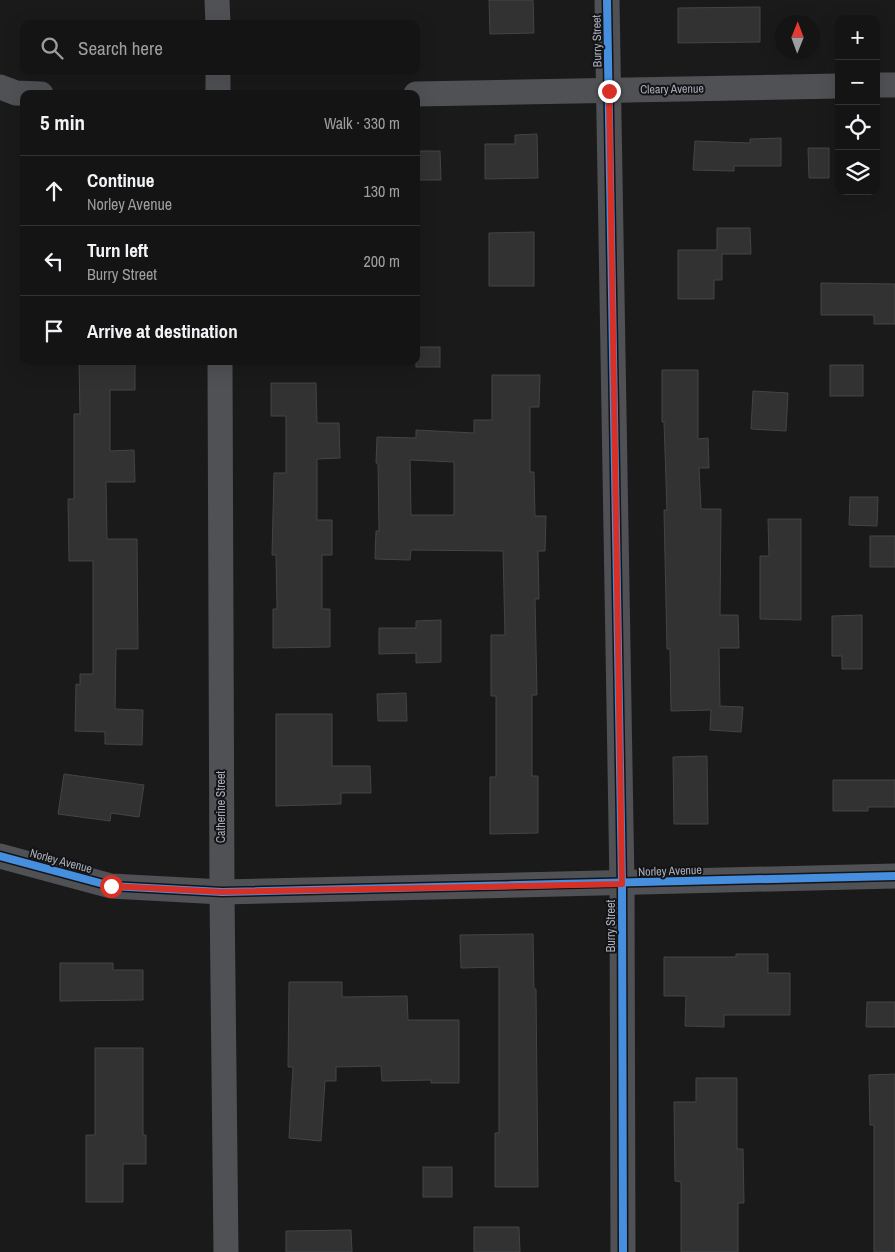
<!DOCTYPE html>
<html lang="en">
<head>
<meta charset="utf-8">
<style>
  :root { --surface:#141414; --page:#212122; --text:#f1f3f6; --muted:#9d9ea0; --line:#333334 }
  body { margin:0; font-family:"Archivo Narrow",sans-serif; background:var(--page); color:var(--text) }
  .controls { position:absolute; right:15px; top:15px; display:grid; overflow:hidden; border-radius:10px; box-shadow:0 5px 20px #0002 }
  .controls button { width:45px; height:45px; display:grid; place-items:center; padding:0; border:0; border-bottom:1px solid var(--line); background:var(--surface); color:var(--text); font:25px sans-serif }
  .compass { position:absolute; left:775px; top:15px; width:45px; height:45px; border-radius:50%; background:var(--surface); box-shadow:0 5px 20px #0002; rotate:1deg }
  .stop { position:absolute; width:15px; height:15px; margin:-11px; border:4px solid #d93025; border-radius:50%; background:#fff }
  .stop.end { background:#d93025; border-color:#fff; box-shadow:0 1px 5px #0008 }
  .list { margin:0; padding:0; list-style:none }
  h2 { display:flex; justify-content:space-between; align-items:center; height:65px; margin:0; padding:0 20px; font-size:21px }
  h2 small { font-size:16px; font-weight:400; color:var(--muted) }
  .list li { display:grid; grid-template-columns:32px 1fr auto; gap:15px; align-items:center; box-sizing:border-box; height:70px; padding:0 20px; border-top:1px solid var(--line) }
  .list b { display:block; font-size:19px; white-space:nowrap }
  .list p { margin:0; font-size:16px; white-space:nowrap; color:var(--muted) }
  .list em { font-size:16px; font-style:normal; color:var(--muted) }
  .icon { flex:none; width:28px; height:28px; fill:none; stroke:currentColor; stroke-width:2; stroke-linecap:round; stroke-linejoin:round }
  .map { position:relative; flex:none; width:895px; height:1252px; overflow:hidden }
  .search { position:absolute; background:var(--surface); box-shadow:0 5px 20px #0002; left:20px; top:20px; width:400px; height:55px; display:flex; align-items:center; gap:12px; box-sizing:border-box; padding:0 18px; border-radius:10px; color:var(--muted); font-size:19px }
  .panel { position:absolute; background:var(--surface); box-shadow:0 5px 20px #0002; left:20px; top:90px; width:400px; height:275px; border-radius:10px }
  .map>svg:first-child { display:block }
</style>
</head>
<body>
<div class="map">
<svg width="895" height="1252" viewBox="0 0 895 1252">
  <rect width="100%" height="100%" fill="#1a1a1a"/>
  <!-- building -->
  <g fill="#323233" stroke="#434446" fill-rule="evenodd">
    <polygon points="489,0 533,0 534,33 490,34"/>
    <polygon points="760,7 760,42 678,43 678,8"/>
    <polygon points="537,134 538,178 485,179 485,144 515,144 515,135"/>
    <polygon points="781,138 781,166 734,166 734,171 693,170 695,141 750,143 750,139"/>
    <polygon points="808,148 829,148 829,178 809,178"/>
    <polygon points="416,151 440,151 441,180 416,180"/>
    <polygon points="717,228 750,228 751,254 722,254 722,280 714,280 714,299 678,299 678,250 717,250"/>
    <polygon points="534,232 534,286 489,286 489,233"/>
    <polygon points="821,283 895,284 895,324 874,324 874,315 821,315"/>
    <rect x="416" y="347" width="24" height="20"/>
    <polygon points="79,361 135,361 135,390 110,390 110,451 134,450 135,482 106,482 107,539 137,539 138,649 116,649 115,709 143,710 142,745 105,744 105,732 75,731 76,684 80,685 80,674 93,674 93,561 69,561 68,499 74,499 74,414 80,414"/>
    <rect x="830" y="365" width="33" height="31"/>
    <polygon points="662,370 698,370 698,439 708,438 709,468 699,468 701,509 721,509 720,615 738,615 739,648 719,648 720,706 743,707 741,732 710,730 711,710 671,711 670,649 667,649 664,510 667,510 664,422 662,422"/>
    <path d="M492,375H540L539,407H530V472H534L535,516H546L545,551H538L539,599H535L537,695H532V776H538V833L490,834V777H496V696H491V635H505L503,551L411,550L410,560L375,559L376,531H379L378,464L376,463L377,437L416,438V430L474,433V420H492ZM410,460L454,462V515H411Z"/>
    <polygon points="271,383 316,383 317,423 339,423 340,458 317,459 317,520 332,520 332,555 322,555 322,609 330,609 330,647 273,648 273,609 277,609 276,555 272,555 274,473 286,473 286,416 271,416"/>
    <polygon points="753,391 788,393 786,431 751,429"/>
    <polygon points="850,497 878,497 877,526 849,525"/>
    <polygon points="768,519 801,519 801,620 760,619 760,556 769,556"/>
    <rect x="870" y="536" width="25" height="31"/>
    <polygon points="862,615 862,669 842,669 842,656 832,656 832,616"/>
    <polygon points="441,620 441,662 416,663 416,653 379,654 379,628 416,628 416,621"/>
    <polygon points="406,693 407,721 378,721 377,694"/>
    <polygon points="276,714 332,714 332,766 370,766 371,793 341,793 341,804 276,806"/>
    <polygon points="707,756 708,824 674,824 673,757"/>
    <polygon points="64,774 144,785 139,817 111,813 110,821 58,814"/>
    <polygon points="833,780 895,780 895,807 868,807 868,811 833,811"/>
    <polygon points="533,934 534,989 536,989 538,1187 495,1187 495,1133 499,1133 499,967 461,968 460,935"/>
    <polygon points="736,954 768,954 768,973 790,973 790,1015 724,1015 724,1027 685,1026 686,996 664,996 664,957 736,957"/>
    <polygon points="60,963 113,963 113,970 143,970 143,1000 60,1001"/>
    <polygon points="289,982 342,982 342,997 407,996 408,1020 459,1020 459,1083 431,1083 431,1080 382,1081 381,1066 336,1067 336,1081 325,1081 321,1141 289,1138 293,1067 288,1067"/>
    <polygon points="867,1002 895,1002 895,1027 866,1027"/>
    <polygon points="95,1048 143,1048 143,1135 146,1135 146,1164 123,1164 123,1202 86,1202 86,1135 95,1135"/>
    <polygon points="895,1074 895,1252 874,1252 874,1125 870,1125 869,1075"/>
    <polygon points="696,1078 737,1078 737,1149 743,1149 744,1203 738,1203 738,1252 681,1252 681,1182 675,1181 674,1102 696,1102"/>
    <rect x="423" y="1167" width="29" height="30"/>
    <polygon points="474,1227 519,1227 520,1252 474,1252"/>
    <polygon points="351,1230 352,1252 286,1252 286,1231"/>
  </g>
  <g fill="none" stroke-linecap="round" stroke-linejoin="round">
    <!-- street -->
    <g stroke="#505154" stroke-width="25">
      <polyline points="217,0 218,24"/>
      <polyline points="607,0 622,884 623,1252"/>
      <polyline points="218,71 218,94"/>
      <polyline points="876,85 895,85"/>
      <polyline points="0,87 16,93 41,94"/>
      <polyline points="416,94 839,86"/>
      <polyline points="220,361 222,892 226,1252"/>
      <polyline points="0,856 111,886 222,892 895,876"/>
    </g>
    <defs>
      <g id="cycleway">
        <polyline points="607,0 622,884 623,1252"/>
        <polyline points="0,856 111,886 222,892 895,876"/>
      </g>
    </defs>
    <!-- cycleway casing -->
    <use href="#cycleway" stroke="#141417" stroke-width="11"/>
    <!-- cycleway -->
    <use href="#cycleway" stroke="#468fdf" stroke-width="8"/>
  </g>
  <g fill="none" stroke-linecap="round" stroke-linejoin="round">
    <!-- route -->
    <polyline stroke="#d93025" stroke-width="6" points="111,886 222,892 622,884 609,91"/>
  </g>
  <g text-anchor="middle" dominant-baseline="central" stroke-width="4" stroke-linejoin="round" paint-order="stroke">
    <!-- street labels -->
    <g font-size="12" fill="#aaafbc" stroke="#141417">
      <text transform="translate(597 41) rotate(-91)">Burry Street</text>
      <text transform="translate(672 89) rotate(-1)">Cleary Avenue</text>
      <text transform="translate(221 807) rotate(-90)">Catherine Street</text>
      <text transform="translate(61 861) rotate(15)">Norley Avenue</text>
      <text transform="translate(670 871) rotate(-2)">Norley Avenue</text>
      <text transform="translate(611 926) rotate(-90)">Burry Street</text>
    </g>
  </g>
</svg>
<div class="controls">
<button>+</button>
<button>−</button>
<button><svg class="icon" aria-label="locate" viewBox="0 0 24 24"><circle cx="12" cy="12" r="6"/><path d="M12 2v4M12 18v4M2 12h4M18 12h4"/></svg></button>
<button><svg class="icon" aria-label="layers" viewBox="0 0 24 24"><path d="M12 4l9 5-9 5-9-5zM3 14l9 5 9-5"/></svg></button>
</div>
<svg class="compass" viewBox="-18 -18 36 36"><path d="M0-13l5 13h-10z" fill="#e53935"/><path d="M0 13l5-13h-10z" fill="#9d9ea0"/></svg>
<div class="stop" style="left:111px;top:886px"></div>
<div class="stop end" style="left:609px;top:91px"></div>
<div class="search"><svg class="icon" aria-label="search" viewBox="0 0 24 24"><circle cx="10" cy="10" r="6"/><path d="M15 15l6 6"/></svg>Search here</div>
<section class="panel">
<h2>5 min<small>Walk · 330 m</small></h2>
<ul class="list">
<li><svg class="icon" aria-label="ahead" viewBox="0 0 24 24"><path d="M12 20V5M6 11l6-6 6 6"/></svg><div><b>Continue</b><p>Norley Avenue</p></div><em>130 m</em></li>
<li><svg class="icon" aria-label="left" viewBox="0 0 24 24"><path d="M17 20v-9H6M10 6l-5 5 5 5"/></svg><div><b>Turn left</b><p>Burry Street</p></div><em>200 m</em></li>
<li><svg class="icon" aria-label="arrive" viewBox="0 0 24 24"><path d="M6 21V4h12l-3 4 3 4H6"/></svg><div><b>Arrive at destination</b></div></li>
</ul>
</section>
</div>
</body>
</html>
